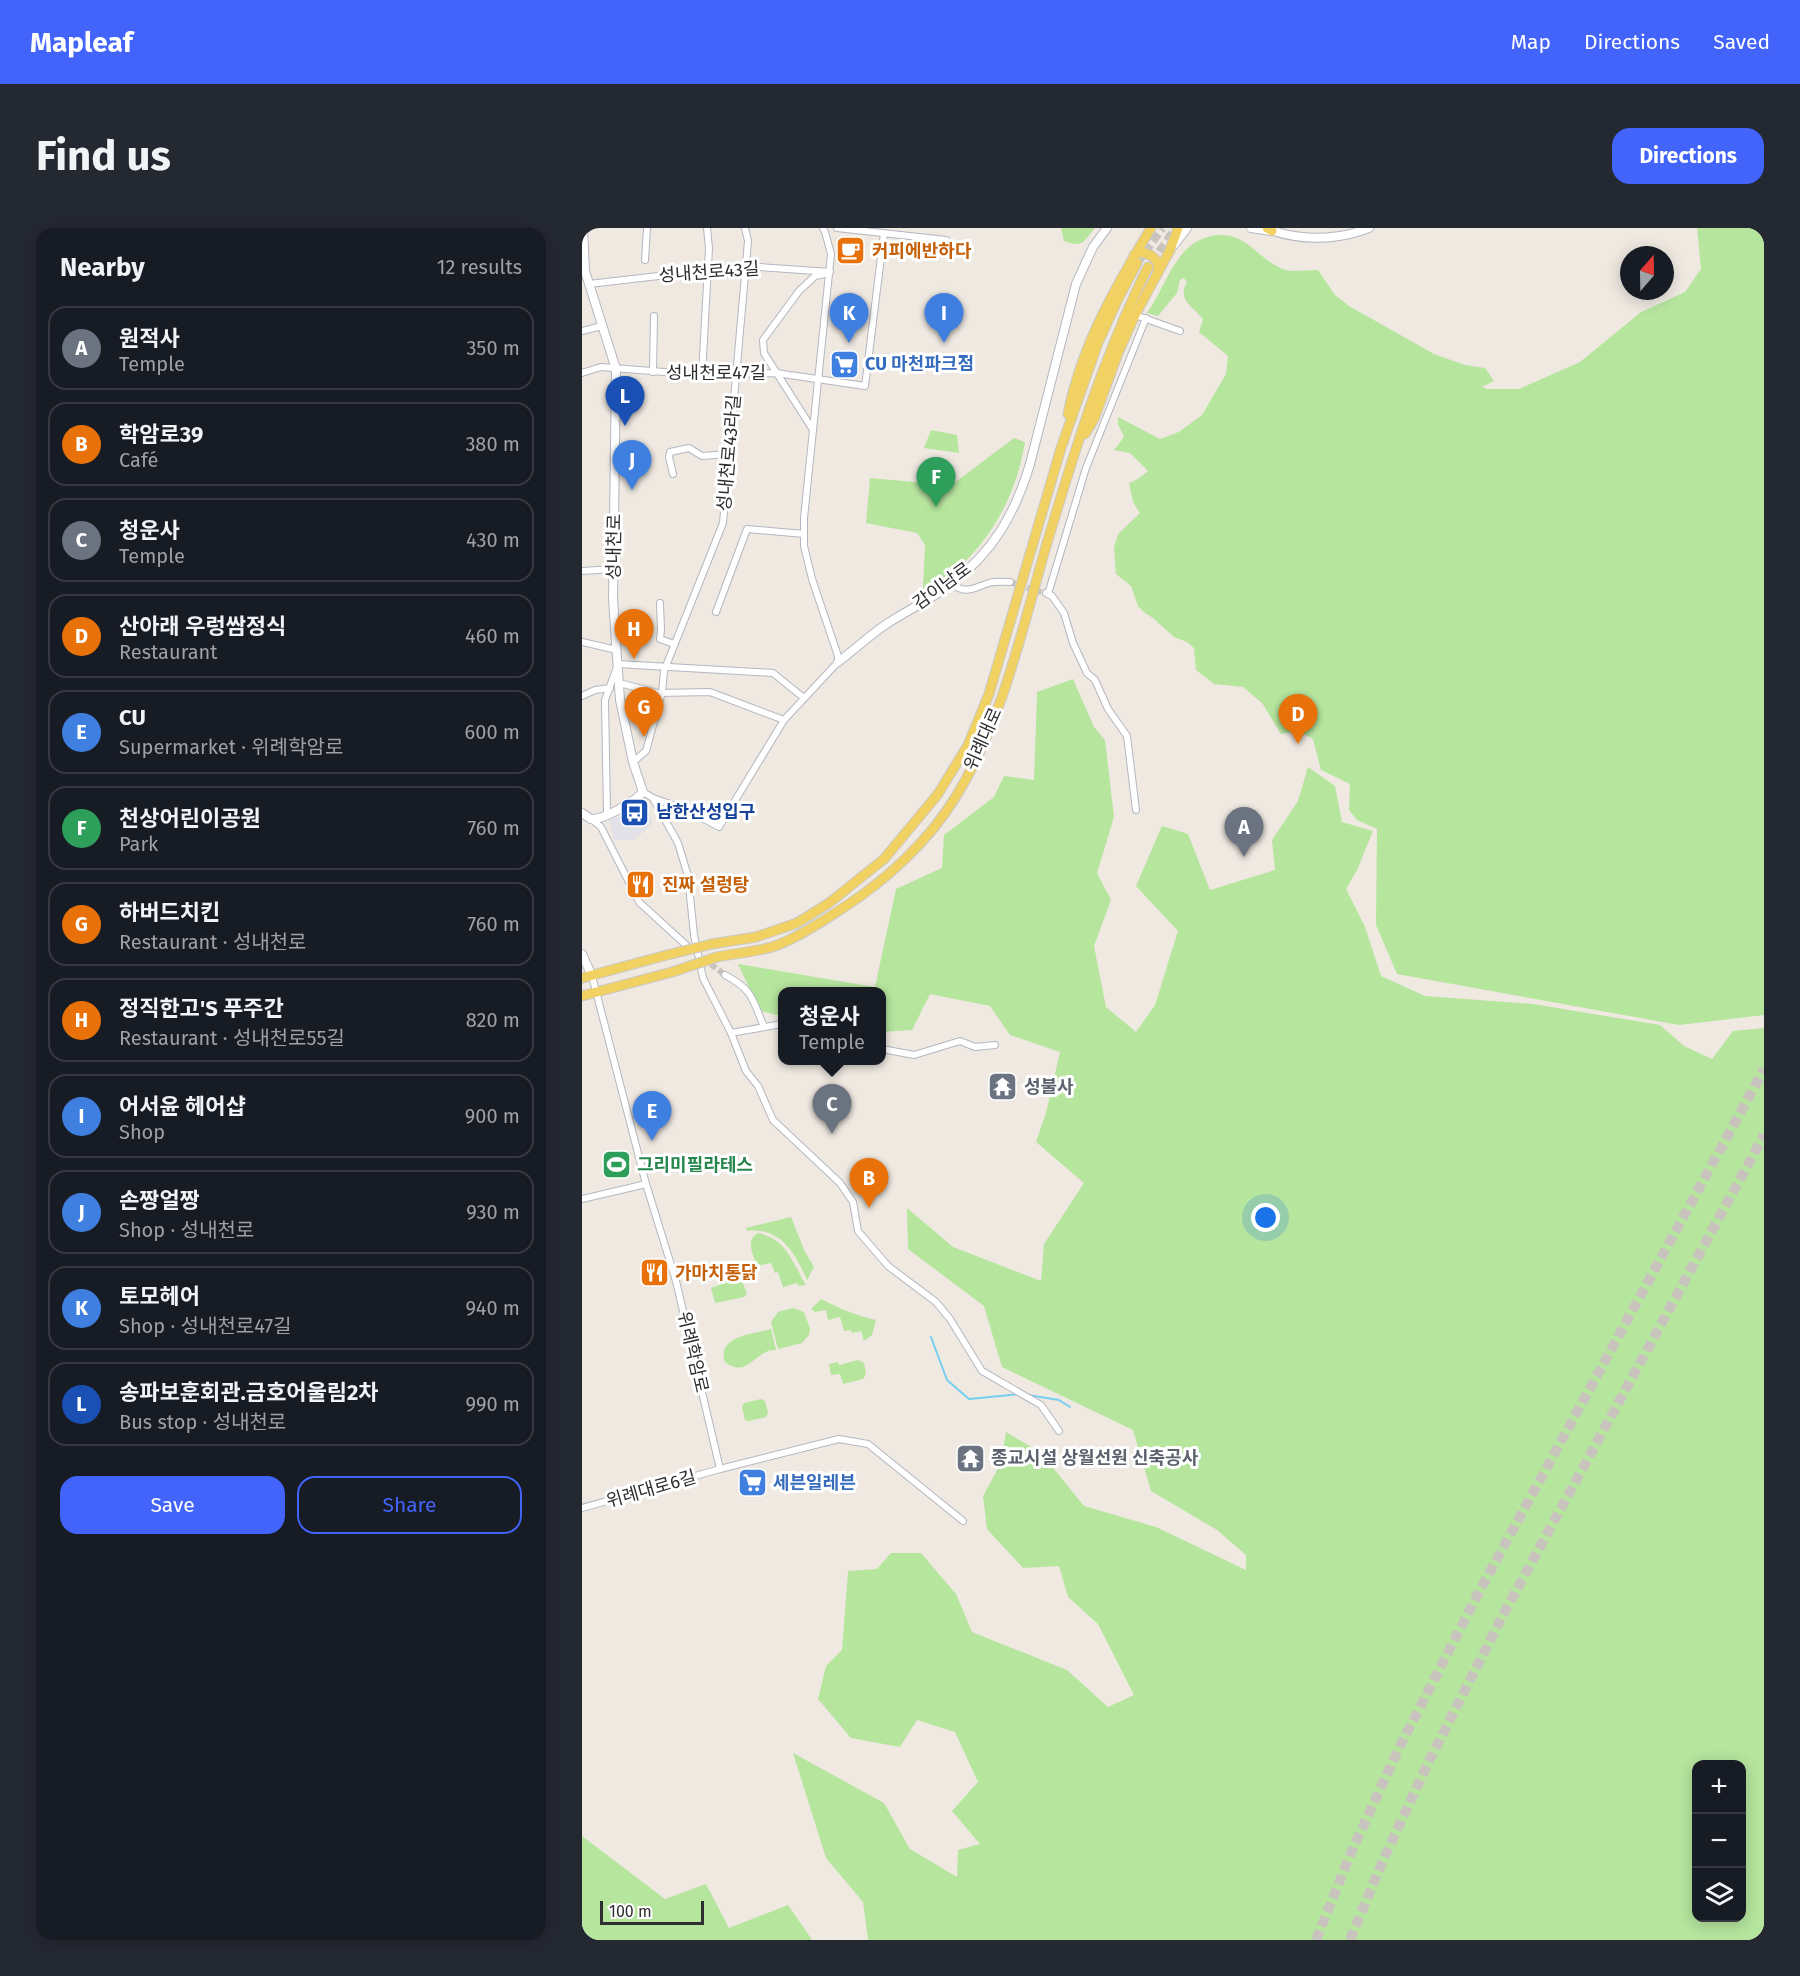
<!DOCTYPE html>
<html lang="en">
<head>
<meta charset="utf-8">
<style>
  :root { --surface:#171b24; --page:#242831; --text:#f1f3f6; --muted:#9ea1a6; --line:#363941; --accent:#4264fb }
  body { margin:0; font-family:"Fira Sans","Noto Sans KR",sans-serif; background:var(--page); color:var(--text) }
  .controls { position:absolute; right:18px; bottom:18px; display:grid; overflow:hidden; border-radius:12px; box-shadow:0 3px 15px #0003 }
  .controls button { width:54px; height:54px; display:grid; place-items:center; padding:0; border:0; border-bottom:2px solid var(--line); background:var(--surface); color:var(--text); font:30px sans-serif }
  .compass { position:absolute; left:1038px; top:18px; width:54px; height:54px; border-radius:50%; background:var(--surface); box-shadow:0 3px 15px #0003; rotate:20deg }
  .scale { position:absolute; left:18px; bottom:15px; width:104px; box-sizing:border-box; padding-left:6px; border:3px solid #2e2e2e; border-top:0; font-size:16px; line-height:21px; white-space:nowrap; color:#2e2e2e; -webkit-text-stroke:4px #fff; paint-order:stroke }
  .you { position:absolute; left:684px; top:990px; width:21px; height:21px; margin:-15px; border:4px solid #fff; border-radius:50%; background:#1a73e8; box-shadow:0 0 0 9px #1a73e833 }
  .badge { display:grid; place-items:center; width:39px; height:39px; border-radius:50%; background:var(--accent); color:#fff; font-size:20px; font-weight:700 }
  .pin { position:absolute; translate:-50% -50px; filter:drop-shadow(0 2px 3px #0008) }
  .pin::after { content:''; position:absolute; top:32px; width:21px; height:18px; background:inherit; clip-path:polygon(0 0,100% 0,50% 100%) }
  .popup { position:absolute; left:196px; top:759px; width:108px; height:78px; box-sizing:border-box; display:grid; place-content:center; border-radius:12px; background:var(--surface); filter:drop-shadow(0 2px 4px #0005); font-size:20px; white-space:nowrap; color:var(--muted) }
  .popup b { font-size:22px; color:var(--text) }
  .popup::after { content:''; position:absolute; left:50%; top:100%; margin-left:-12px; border:12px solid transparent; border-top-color:var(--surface) }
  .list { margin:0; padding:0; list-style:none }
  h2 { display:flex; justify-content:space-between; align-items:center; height:78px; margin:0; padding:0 24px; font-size:26px }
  h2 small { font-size:20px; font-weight:400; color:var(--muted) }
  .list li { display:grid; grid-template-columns:39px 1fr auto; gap:18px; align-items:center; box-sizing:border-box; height:84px; margin:0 12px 12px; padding:0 12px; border:2px solid var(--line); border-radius:18px }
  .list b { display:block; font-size:22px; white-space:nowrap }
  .list p { margin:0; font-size:20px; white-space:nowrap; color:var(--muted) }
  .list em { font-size:20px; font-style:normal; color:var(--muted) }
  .actions { display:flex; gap:12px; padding:18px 24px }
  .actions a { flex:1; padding:14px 0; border:2px solid var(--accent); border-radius:18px; text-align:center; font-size:21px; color:var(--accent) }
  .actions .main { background:var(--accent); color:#fff }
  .icon { flex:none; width:33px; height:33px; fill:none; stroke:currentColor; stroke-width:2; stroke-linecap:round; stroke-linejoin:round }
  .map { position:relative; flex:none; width:1182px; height:1712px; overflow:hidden; border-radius:18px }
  header { display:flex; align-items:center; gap:36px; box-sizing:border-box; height:84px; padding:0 30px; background:var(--accent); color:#fff }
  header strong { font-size:28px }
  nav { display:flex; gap:33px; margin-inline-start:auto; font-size:21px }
  .intro { display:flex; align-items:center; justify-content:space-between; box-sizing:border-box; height:144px; padding:0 36px }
  h1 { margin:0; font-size:42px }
  .button { padding:15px 27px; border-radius:18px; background:var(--accent); color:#fff; font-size:21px; font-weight:700 }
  main { display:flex; gap:36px; padding:0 36px }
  aside { flex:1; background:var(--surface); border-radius:18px; box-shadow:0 3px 15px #0003 }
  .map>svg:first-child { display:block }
</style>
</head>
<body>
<header>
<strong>Mapleaf</strong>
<nav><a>Map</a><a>Directions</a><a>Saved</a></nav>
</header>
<div class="intro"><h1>Find us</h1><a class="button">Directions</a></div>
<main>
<aside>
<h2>Nearby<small>12 results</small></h2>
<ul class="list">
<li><span class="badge" style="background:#6b7280">A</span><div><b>원적사</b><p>Temple</p></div><em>350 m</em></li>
<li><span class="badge" style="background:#e8710a">B</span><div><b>학암로39</b><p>Café</p></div><em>380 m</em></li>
<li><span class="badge" style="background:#6b7280">C</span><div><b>청운사</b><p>Temple</p></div><em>430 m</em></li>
<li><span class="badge" style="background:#e8710a">D</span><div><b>산아래 우렁쌈정식</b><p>Restaurant</p></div><em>460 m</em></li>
<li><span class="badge" style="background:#3f7fe0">E</span><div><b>CU</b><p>Supermarket · 위례학암로</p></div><em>600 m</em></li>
<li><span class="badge" style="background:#2e9e5b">F</span><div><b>천상어린이공원</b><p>Park</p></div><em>760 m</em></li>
<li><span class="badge" style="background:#e8710a">G</span><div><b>하버드치킨</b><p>Restaurant · 성내천로</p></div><em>760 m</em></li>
<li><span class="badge" style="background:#e8710a">H</span><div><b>정직한고'S 푸주간</b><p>Restaurant · 성내천로55길</p></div><em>820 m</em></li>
<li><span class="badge" style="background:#3f7fe0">I</span><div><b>어서윤 헤어샵</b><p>Shop</p></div><em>900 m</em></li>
<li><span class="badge" style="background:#3f7fe0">J</span><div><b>손짱얼짱</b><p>Shop · 성내천로</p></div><em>930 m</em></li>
<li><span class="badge" style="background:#3f7fe0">K</span><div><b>토모헤어</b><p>Shop · 성내천로47길</p></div><em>940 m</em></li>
<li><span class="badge" style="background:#1a4fb4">L</span><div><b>송파보훈회관.금호어울림2차</b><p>Bus stop · 성내천로</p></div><em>990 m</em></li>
</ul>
<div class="actions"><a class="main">Save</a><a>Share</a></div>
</aside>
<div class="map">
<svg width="1182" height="1712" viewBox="0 0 1182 1712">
  <rect width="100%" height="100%" fill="#efe9e1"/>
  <!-- industrial -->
  <polygon fill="#e3e1e8" points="65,580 71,595 52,612 32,612 27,592"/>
  <!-- green -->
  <g fill="#b6e59e" fill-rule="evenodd">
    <path d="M479,0H513C501,14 501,20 482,13Z"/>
    <path d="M1115,0H1182V787L1097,797L815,746L794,697L795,601L775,592L767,582L768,556L739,542L731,511L716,503L699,506L680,475L661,459L632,456L614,442L612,420L605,414L592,409L571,390L563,385L556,378L549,358L534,346L532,320L536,306L558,285L551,274L547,255L556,251L566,243L548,225L532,222L542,209L536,196V189L578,211L597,204L620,187L644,146L646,128L617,104L621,91C610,78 595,72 605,54L602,50L598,52L595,65L576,88L565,85C580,64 588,36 607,19C615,12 626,8 636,7C667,5 677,34 704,42C709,44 728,42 736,42L753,67L767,78L852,126L883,137L903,140L912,153L900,159L905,161H937L998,134L1059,84L1103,64L1119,41Z"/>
    <polygon points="349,202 375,207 377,225 342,220"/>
    <path d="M432,210L443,214C433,276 399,331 345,363L341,361L343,317L335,305L284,295L288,250L365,257L372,255Z"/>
    <path d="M491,451L512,499L523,512L532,589L515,645L529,672L512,718L524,779L554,804L573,777L596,703L554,658L580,598L606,606L628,662L693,642L690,612L716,573L726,539L753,558L760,594L791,603L775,642L764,661L783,699L799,748L843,768L951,776L1078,797L1102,818L1130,831L1151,803L1182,800V1712H286L281,1674L244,1630L211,1525L302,1575L328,1621L375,1649L376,1622L398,1616L370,1583L396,1554L373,1504L335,1492L318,1519L269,1510L236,1471L244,1438L260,1422L266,1343L295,1341L309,1325H339L374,1366L390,1404L485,1442L526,1479L552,1467L516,1396L486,1369L477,1338L441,1340L405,1301L401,1268L419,1235L424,1204L459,1225L502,1278L574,1299L664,1342V1327L635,1302L569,1263L551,1202L420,1139L402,1078L326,1021L325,980L371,1019L459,1053L462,1016L502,955L454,914L464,885L478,824L428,807L408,778L348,766L330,802L300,804V764H200V788L178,783L156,736L293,759L314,661L360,640L362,607L412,569L422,548L452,552L455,464ZM1114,1536H1160V1690H1114Z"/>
    <path d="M209,989L223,1024L232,1039L225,1052C213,1025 199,999 165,1003L164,1000Z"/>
    <path d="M176,1005C205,1011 210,1034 224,1057L217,1058L215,1055L201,1059L196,1044L193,1045L189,1035L175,1038C171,1026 163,1013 176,1005Z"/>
    <polygon points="157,1050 160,1052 165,1066 162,1069 133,1075 129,1060"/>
    <path d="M239,1071C259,1081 272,1087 294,1092L290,1107L282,1113L279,1103L270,1105L269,1102L262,1103L258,1089L246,1092L244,1082L233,1084L229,1081Z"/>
    <polygon points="211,1080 222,1084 228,1101 227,1107 220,1115 196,1121 189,1094 196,1084"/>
    <path d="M189,1101L194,1122C191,1122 187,1122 184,1124C171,1129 162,1149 143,1134C134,1108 171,1106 189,1101Z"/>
    <polygon points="276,1132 282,1135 284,1146 281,1151 261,1156 258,1146 249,1147 247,1136 256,1134 257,1137"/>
    <polygon points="179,1171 183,1173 186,1185 184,1189 167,1193 163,1192 160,1179 162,1175"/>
    <polygon points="0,1608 83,1671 124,1656 147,1700 206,1677 230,1712 0,1712"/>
  </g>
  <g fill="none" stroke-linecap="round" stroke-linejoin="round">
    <!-- stream -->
    <g stroke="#75cff0" stroke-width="2">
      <polyline points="349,1109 365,1152 387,1171 438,1166"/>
      <polyline points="446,1167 477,1172 488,1179"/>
    </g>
    <!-- minor-tunnel -->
    <g stroke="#c8c4bd" stroke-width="6" stroke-dasharray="6 3" stroke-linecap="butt">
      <polyline points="428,354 462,365"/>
      <polyline points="122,731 143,747"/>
    </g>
    <!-- primary-tunnel -->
    <g stroke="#c8c4bd" stroke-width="9" stroke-dasharray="9 4.5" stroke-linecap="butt">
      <polyline points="555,35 580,0"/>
      <polyline points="570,35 594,0"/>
    </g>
    <!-- motorway-tunnel -->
    <g stroke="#c8c4bd" stroke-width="10" stroke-dasharray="10 5" stroke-linecap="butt">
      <polyline points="734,1712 768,1627 816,1522 898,1362 1182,841"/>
      <polyline points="768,1712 802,1630 848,1531 922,1385 1182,907"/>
    </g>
    <defs>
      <g id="minor">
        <polyline points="255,0 364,12"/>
        <polyline points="63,32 65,0"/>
        <polyline points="7,56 163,38 248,44"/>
        <polyline points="553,87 598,103"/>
        <polyline points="0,103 20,98"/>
        <polyline points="71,144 72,88"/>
        <polyline points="0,145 19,139 120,147 194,145 283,158 302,5"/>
        <polyline points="120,147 127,20 125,0"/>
        <polyline points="231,202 182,125 181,112 217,63 233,48 243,46"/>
        <polyline points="91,246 87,229 88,224 107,220 120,228 147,226"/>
        <polyline points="0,343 31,341"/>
        <path d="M370,356C385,367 391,360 407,355C413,353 421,354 428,354"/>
        <polyline points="464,365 470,368 482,385 491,415 505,445 513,452 526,481 545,508 554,582"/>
        <polyline points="466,366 504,240 564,90"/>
        <polyline points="78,375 79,402 78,411 92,416"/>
        <polyline points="134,384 165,301 222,306"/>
        <polyline points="0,414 35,422"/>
        <polyline points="37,455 76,465 128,464 202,492"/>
        <polyline points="0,468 13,462 28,460"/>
        <polyline points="41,481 74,489"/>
        <polyline points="51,534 64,523 80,464 82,443 141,295 166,13 163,0"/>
        <polyline points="61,564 71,570 96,615 106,648 112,707 121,750 149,805 164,843 176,858 191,892 258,955 271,974 276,1003 306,1038 354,1074 368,1091 400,1143 459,1177 477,1203"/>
        <polyline points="71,570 105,582 137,599 202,492 256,434 256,428 230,351 222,318 222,290 249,26 243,4 241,0"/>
        <polyline points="25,586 23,472 36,436 191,445 222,470"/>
        <polyline points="9,591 19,599 57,674 104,717"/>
        <path d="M143,747C171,762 170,770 182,799"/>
        <polyline points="10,748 64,956 94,1053 138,1241"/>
        <polyline points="149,805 200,796"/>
        <polyline points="300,821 332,827 378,813 393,819 413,817"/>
        <polyline points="0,971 64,956"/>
        <polyline points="0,1280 138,1241 257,1211 286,1216 381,1293"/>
      </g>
      <g id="tertiary">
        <path d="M1,0L3,43L34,141L31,371L38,472L51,534L61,564C52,574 22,592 9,591"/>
        <path d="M256,434C272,422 287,408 303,397C324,383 348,372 369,356C411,324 433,286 448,236L494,56L511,19L525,0"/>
      </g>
      <g id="secondary">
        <polyline points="669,0 689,3"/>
        <path d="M683,0C716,13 754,13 787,0"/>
        <polyline points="592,17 605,0"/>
        <polyline points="0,585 9,591"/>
        <polyline points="0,726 10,748"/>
      </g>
      <g id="primary">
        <polyline points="685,0 690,3"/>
        <path d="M552,27L559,24C569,26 578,31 576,43"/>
        <path d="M486,186C500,116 533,60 569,0"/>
        <polyline points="503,206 512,191 536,125 553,87 588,22 596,0"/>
        <polyline points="130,716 174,709 215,695 247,675 302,631 356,566 386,517 407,466 479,220 516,115 535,73 555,35"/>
        <path d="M135,729C154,725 175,724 193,718C215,710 241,693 261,680C303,653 346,614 373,570C421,493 440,401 465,315C493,221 522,127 566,39"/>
        <polyline points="0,750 81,728"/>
        <polyline points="0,768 90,744"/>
      </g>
    </defs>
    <!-- minor casing -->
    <use href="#minor" stroke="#b4b7c1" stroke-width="8"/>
    <!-- tertiary casing -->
    <use href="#tertiary" stroke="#b4b7c1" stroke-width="10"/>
    <!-- secondary casing -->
    <use href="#secondary" stroke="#b4b7c1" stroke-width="10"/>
    <!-- primary casing -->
    <use href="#primary" stroke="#c9c9c9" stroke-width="11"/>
    <!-- minor -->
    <use href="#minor" stroke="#fff" stroke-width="6"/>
    <!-- tertiary -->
    <use href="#tertiary" stroke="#fff" stroke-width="8"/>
    <!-- secondary -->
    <use href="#secondary" stroke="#fff" stroke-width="8"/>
    <!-- primary -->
    <use href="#primary" stroke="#f2d163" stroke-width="9"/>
    <defs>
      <g id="primary-bridge">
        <polyline points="81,728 130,716"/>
        <polyline points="90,744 135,729"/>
      </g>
    </defs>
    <!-- primary-bridge casing -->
    <use href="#primary-bridge" stroke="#c9c9c9" stroke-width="11" stroke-linecap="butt"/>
    <!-- primary-bridge -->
    <use href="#primary-bridge" stroke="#f2d163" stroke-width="9"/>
  </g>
  <!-- icons -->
  <defs>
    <symbol id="cafe-square" viewBox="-11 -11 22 22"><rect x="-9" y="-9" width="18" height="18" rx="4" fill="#e8710a" stroke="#fff"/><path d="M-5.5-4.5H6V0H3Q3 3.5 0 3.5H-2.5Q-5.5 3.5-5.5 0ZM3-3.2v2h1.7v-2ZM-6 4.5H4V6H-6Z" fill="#fff"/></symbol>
    <symbol id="supermarket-square" viewBox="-11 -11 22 22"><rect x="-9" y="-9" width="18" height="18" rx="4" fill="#3f7fe0" stroke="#fff"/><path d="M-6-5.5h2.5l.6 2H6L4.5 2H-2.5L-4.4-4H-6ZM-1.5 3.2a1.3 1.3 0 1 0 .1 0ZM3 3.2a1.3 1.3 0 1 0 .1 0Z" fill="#fff"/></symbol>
    <symbol id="bus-square" viewBox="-11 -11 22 22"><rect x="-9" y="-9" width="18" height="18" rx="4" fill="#1a4fb4" stroke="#fff"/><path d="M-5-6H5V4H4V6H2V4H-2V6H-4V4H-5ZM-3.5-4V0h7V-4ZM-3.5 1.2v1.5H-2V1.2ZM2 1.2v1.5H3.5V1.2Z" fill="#fff"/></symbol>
    <symbol id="restaurant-square" viewBox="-11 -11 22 22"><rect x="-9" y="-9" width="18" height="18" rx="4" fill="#e8710a" stroke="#fff"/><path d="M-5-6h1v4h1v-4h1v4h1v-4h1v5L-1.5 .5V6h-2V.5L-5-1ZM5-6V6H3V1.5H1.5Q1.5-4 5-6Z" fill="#fff"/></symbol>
    <symbol id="temple-square" viewBox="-11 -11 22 22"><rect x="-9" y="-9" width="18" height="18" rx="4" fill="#6b7280" stroke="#fff"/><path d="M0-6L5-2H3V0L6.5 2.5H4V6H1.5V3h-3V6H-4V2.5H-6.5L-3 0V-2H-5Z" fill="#fff"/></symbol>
    <symbol id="stadium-square" viewBox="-11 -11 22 22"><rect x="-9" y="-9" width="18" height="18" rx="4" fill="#2e9e5b" stroke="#fff"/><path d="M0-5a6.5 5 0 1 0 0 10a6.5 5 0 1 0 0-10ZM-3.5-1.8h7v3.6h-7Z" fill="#fff"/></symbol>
  </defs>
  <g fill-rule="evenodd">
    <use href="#cafe-square" x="252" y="6" width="33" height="33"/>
    <use href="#supermarket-square" x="246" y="120" width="33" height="33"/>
    <use href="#bus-square" x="36" y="568" width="33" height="33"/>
    <use href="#restaurant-square" x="42" y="640" width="33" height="33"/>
    <use href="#temple-square" x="404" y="842" width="33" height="33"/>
    <use href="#stadium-square" x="18" y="920" width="33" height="33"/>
    <use href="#restaurant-square" x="56" y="1028" width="33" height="33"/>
    <use href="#temple-square" x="372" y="1214" width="33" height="33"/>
    <use href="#supermarket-square" x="154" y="1238" width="33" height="33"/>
  </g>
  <g text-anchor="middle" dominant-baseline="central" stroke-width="6" stroke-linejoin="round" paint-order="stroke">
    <!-- food labels -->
    <g font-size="18" font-weight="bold" fill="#c56008" stroke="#fff" text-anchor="start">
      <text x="290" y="23">커피에반하다</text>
      <text x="80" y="657">진짜 설렁탕</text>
      <text x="93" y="1045">가마치통닭</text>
    </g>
    <!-- street labels -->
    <g font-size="18" fill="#2e2e2e" stroke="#fff">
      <text transform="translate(127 44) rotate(-4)">성내천로43길</text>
      <text x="134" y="145">성내천로47길</text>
      <text transform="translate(147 225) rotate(-85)">성내천로43라길</text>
      <text transform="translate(32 319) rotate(-89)">성내천로</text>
      <text transform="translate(360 358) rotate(-36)">감이남로</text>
      <text transform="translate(401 511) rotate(-66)">위례대로</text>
      <text transform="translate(111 1124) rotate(77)">위례학암로</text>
      <text transform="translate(69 1261) rotate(-16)">위례대로6길</text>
    </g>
    <!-- shop labels -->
    <g font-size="18" font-weight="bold" fill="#366cbe" stroke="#fff" text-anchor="start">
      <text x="283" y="136">CU 마천파크점</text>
      <text x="191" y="1255">세븐일레븐</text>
    </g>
    <!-- transit labels -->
    <g font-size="18" font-weight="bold" fill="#164399" stroke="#fff" text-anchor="start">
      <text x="74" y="584">남한산성입구</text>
    </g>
    <!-- worship labels -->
    <g font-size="18" font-weight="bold" fill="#5b616d" stroke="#fff" text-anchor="start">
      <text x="442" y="859">성불사</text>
      <text x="409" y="1230">종교시설 상월선원 신축공사</text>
    </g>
    <!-- leisure labels -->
    <g font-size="18" font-weight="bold" fill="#27864d" stroke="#fff" text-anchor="start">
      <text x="55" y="937">그리미필라테스</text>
    </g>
  </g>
</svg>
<div class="controls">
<button>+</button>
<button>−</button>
<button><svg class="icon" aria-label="layers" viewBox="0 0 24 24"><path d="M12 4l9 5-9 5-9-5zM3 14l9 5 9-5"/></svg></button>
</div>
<svg class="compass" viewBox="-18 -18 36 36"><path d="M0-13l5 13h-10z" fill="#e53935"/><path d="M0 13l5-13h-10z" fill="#9ea1a6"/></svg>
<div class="scale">100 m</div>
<div class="you"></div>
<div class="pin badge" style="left:662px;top:629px;background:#6b7280">A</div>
<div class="pin badge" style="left:287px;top:980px;background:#e8710a">B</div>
<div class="pin badge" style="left:250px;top:906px;background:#6b7280">C</div>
<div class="popup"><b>청운사</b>Temple</div>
<div class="pin badge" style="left:716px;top:516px;background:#e8710a">D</div>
<div class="pin badge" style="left:70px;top:913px;background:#3f7fe0">E</div>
<div class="pin badge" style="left:354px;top:279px;background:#2e9e5b">F</div>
<div class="pin badge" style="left:62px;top:509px;background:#e8710a">G</div>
<div class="pin badge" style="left:52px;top:431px;background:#e8710a">H</div>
<div class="pin badge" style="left:362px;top:115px;background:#3f7fe0">I</div>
<div class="pin badge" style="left:50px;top:262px;background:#3f7fe0">J</div>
<div class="pin badge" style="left:267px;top:115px;background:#3f7fe0">K</div>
<div class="pin badge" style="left:43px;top:198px;background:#1a4fb4">L</div>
</div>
</main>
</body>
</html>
